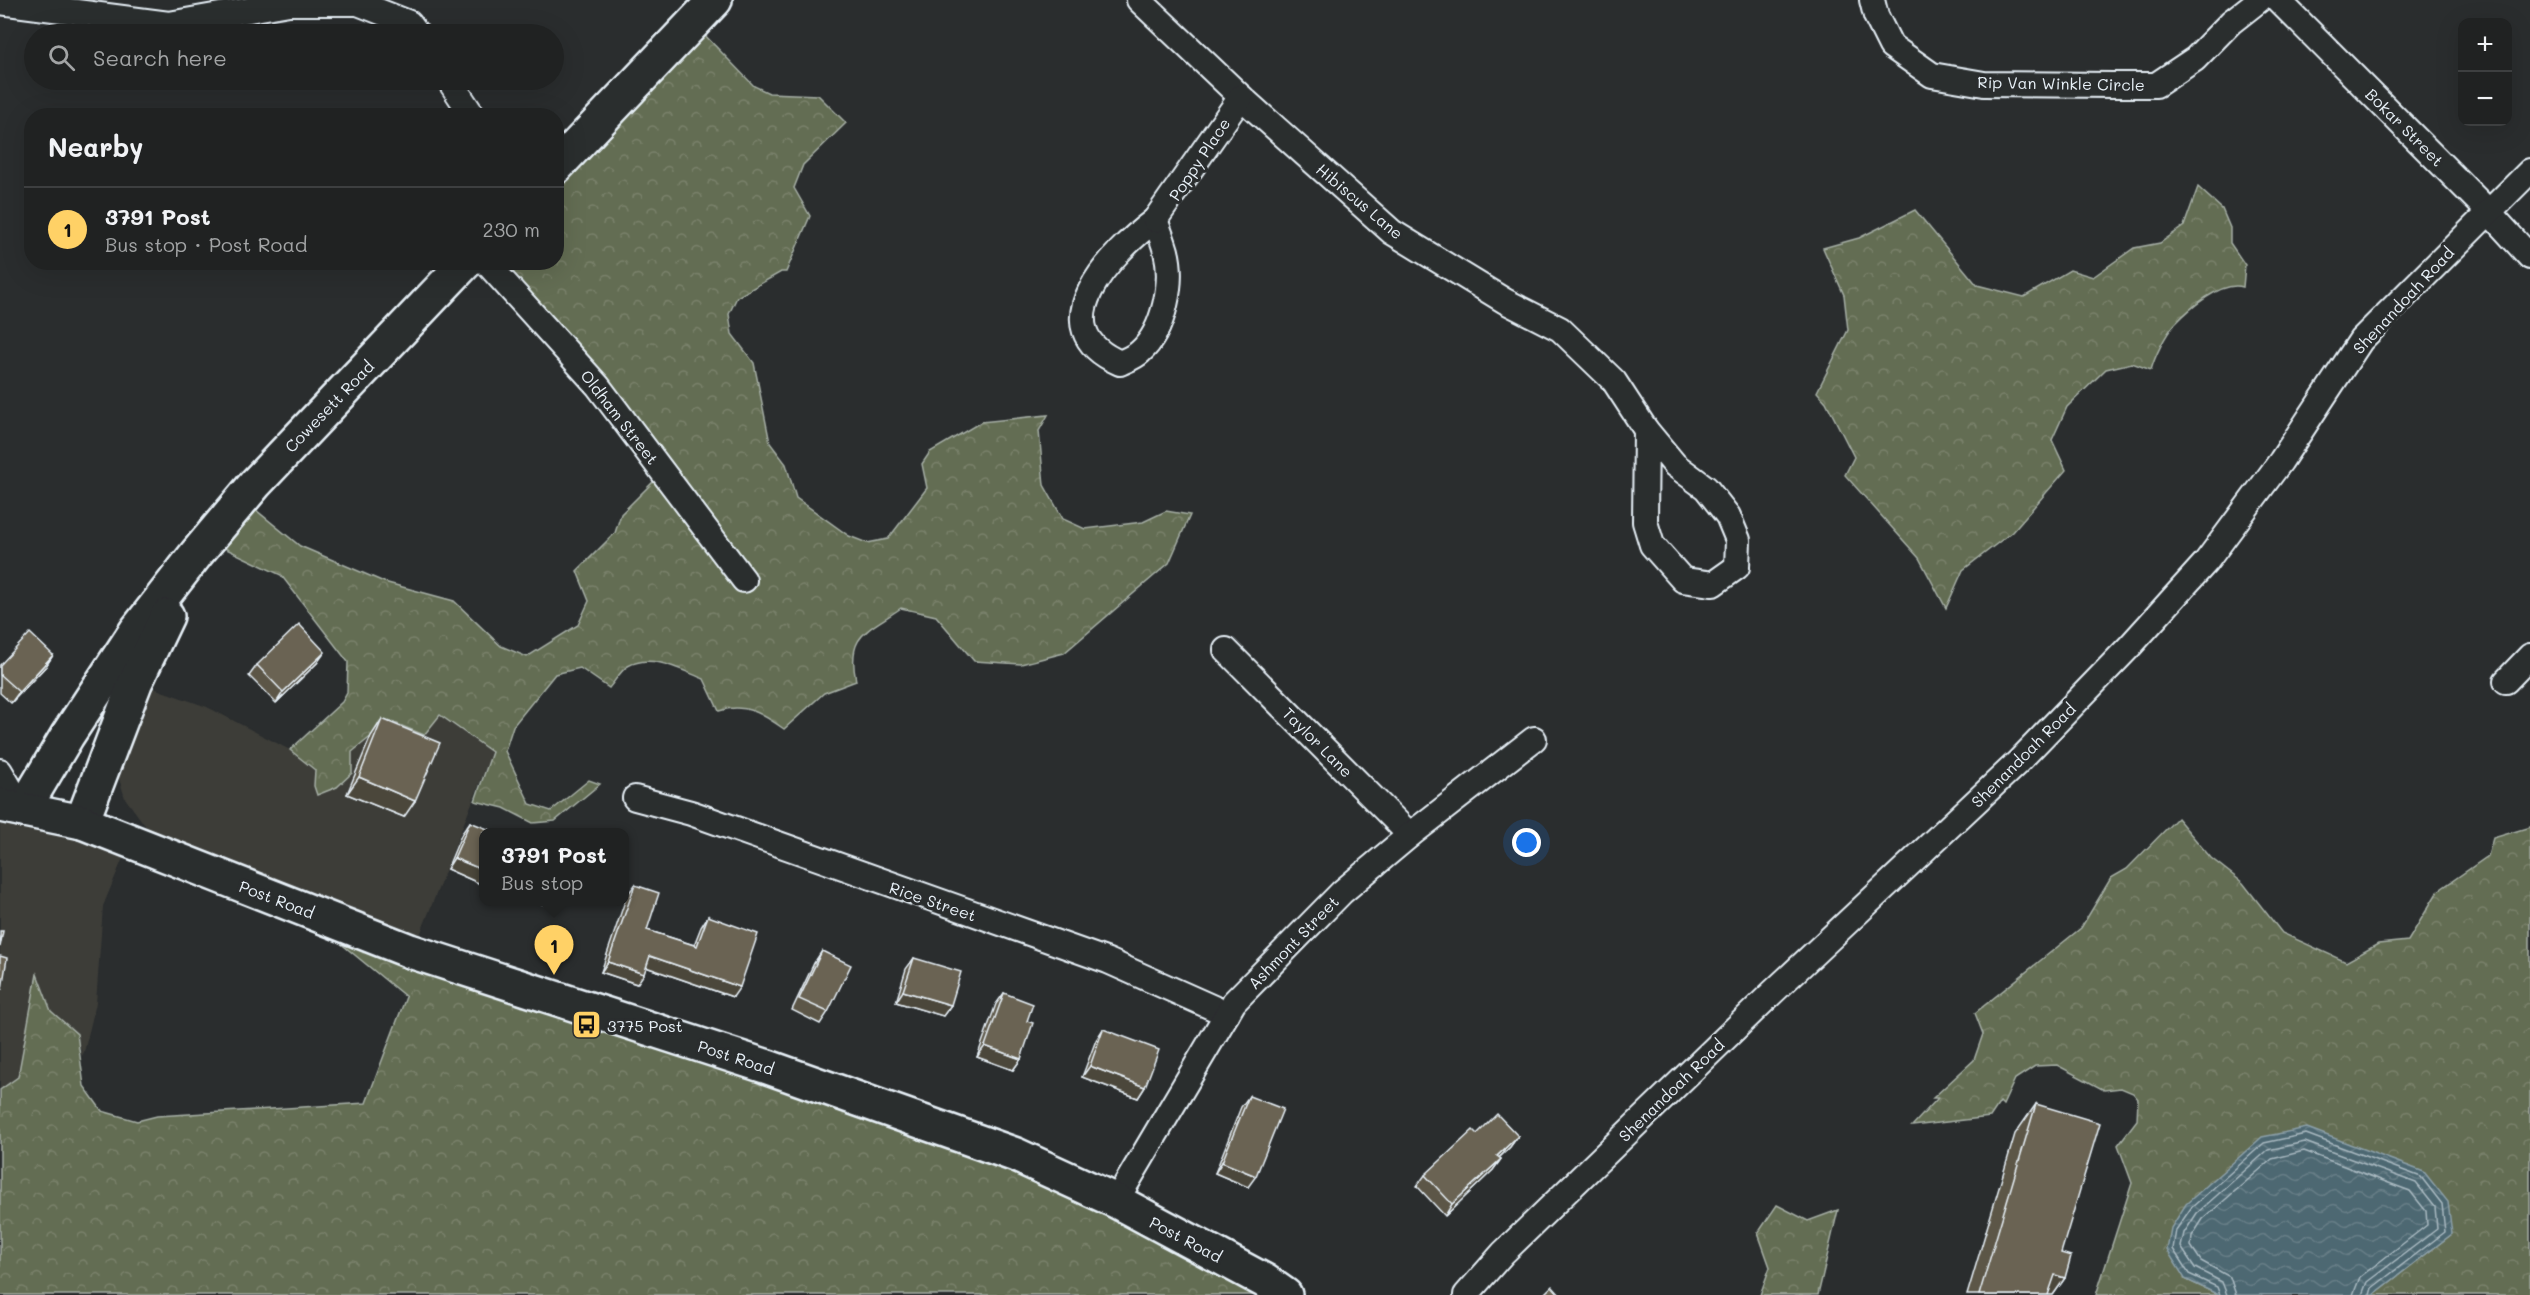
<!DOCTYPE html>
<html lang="en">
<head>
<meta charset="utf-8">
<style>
  :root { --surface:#202222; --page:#282a2a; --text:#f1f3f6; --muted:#a2a4a5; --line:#3d3f40; --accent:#ffd166 }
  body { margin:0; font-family:Mali,sans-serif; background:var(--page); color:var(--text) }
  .controls { position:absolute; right:18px; top:18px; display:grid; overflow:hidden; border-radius:12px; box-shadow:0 6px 24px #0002 }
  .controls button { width:54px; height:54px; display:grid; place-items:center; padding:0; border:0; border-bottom:2px solid var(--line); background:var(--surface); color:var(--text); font:30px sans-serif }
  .you { position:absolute; left:1527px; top:843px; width:21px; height:21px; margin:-15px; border:4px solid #fff; border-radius:50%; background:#1a73e8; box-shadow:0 0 0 9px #1a73e833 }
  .badge { display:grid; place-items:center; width:39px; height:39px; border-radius:50%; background:var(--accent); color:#111; font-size:20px; font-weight:700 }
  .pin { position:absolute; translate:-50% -50px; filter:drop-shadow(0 2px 3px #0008) }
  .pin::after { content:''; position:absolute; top:32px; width:21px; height:18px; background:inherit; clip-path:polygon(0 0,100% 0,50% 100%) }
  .popup { position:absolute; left:479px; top:828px; width:150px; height:78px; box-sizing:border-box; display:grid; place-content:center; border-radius:12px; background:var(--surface); filter:drop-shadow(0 2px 4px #0005); font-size:20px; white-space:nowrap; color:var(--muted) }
  .popup b { font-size:22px; color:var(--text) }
  .popup::after { content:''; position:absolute; left:50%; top:100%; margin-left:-12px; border:12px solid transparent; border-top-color:var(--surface) }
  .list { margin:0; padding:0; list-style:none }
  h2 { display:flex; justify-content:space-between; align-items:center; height:78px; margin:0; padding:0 24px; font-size:26px }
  h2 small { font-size:20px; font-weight:400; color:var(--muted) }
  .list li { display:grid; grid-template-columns:39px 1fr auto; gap:18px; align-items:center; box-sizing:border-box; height:84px; padding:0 24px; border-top:2px solid var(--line) }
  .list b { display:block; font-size:22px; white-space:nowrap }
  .list p { margin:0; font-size:20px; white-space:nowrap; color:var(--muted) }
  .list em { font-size:20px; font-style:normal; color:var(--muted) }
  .icon { flex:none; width:33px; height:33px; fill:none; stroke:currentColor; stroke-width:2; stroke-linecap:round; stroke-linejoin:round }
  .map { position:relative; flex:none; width:2530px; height:1295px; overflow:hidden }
  .search { position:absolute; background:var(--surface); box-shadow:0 6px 24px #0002; left:24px; top:24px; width:540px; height:66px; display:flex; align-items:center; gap:15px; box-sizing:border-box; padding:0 21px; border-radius:33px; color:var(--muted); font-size:22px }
  .panel { position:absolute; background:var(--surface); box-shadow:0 6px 24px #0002; left:24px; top:108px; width:540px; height:162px; border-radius:24px }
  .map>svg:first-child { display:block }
</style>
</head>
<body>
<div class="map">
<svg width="2530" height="1295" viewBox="0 0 2530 1295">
  <defs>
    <pattern id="forest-crowns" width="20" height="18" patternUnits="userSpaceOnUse" patternTransform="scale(1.5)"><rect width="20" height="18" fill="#646d53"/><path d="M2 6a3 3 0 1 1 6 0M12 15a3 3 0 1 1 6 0" fill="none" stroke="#7a826c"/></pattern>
    <pattern id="water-waves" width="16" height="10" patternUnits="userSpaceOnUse" patternTransform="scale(1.5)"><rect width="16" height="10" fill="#4d6872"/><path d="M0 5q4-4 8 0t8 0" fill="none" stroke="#677e87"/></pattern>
  </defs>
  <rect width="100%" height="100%" fill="#2a2d2e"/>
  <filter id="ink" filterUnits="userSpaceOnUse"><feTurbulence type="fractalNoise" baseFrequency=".0167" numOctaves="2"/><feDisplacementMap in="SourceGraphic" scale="12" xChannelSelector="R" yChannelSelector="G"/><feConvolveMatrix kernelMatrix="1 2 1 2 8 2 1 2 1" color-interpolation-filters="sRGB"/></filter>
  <g filter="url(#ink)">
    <!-- built -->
    <g fill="#3e3e39">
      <polygon points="139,683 207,707 290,750 315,770 314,786 337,787 352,773 352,752 390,721 424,735 440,715 492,752 414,950 161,847 125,798 114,762"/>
      <polygon points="0,803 130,841 103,906 96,1003 84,1052 82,1056 77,1034 51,1011 37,976 18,1077 0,1090"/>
    </g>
    <!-- forest -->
    <g fill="url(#forest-crowns)" stroke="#a6afa6" stroke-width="1.5">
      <path d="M696,26L754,86L769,93L818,95L846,123L803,165L794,188L810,216L786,272H781L737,297L729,314L732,334L754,363L770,443L786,464L796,498L849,536L867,543L888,539L927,488L922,464L930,452L981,422L1048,415L1039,431L1044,485L1063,519L1085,529L1143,522L1166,511L1190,515L1169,563L1064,653L1021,664L974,661L936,616L901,608C867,632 846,634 856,681L824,693L784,729C763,714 745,702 719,711L704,679C681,670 652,653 628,666C621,670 615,681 609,688L580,668L555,674L513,726L505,751L530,804L551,811L589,780L600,784L555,821L533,823L504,808L475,801L492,752L440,715L424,735L390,721L352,752V773L337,787L317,795L314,786L315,770L290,750L342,702L347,693L348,662L281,575L220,546L246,502L300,546L384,582L454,601L501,646L527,657L578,625L589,601L577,571L615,533L621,514L663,472L492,263L556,262L557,171Z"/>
      <path d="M2198,187L2222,209L2230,228V243L2245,265L2243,287C2222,280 2189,309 2175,324C2165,335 2155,356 2151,370L2132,363L2106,369L2067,407L2052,440L2066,470L2012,532L1963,570L1946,608L1919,558L1845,475L1854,457L1826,402L1817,392L1848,330L1844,295L1823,248L1859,238L1915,210L1977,285L2024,297L2070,270L2093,277L2134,248L2160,243L2184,226Z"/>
      <polygon points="2177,818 2211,858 2243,883 2282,933 2346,962 2378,944 2408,941 2438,891 2488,856 2493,838 2530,827 2530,1295 2373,1295 2452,1234 2185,1279 2219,1295 2096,1295 2132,1183 2118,1145 2137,1120 2138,1099 2133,1093 2121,1088 2104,1090 2057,1065 2035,1066 2015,1079 2003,1105 2000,1102 1990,1117 1912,1126 1938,1098 1933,1098 1974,1060 1983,1034 1975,1013 2081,928 2111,878 2127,869"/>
      <polygon points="300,910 1038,1168 1270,1295 0,1295 0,1090 18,1077 37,974 51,1011 77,1034 84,1086 102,1111 137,1121 157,1116 366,1103 406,997"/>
      <polygon points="1777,1205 1808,1221 1838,1210 1818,1295 1760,1295 1770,1267 1758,1233"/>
    </g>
    <!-- water -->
    <polygon fill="url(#water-waves)" stroke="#8b9fa8" stroke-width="1.5" points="2307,1128 2424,1172 2448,1202 2452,1234 2373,1295 2219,1295 2185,1279 2167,1250 2171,1228 2186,1204 2262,1137"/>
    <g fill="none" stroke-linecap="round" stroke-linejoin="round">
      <!-- shore -->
      <g stroke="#aabac2" stroke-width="1.5">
        <polyline points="2220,1295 2217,1287 2189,1274 2173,1249 2176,1230 2191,1208 2264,1143 2306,1134 2421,1177 2442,1204 2445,1232 2372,1288 2370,1295"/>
        <polyline points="2227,1295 2222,1282 2195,1268 2181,1247 2184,1233 2197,1213 2268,1150 2305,1142 2416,1183 2435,1207 2437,1229 2367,1282 2362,1295"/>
        <polyline points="2236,1295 2230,1277 2201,1261 2191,1246 2192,1236 2203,1219 2272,1159 2304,1151 2410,1191 2426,1211 2427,1225 2360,1277 2353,1295"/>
      </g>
      <defs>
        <g id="street">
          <polyline points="1139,0 1241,97 1392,232 1505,301 1560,329 1614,381 1646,430"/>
          <polyline points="1872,0 1876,16 1891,46 1932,75 1984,84 2113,85 2156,85 2195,59 2231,22 2259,0"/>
          <polyline points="2278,0 2488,211 2530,257"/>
          <polyline points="0,2 169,24 289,3 358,3 409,23 417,34"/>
          <polyline points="449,80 473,116"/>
          <path d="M1155,220C1159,230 1163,241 1166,251C1174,282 1164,331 1140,352C1135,357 1126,360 1120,363C1038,328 1111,253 1155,220Z"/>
          <polyline points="1155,220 1241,97"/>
          <polyline points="486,262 598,386 744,580"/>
          <polygon points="1646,430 1675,465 1706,488 1728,516 1738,540 1737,567 1713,584 1683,580 1652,545 1645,522"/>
          <polyline points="1226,650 1410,835"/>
          <polyline points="2506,681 2530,656"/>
          <polyline points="0,771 23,810"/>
          <polyline points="635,798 691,813 1108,961 1227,1014"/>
          <polyline points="1116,1201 1234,1002 1342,892 1410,835 1534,739"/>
          <polyline points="1466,1295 1503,1253 1773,992 2017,763 2130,646 2206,562 2281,461 2361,340 2530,171"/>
        </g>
        <g id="secondary">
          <polyline points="556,167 715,0"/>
          <polyline points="23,810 67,736 136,631 197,553 255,484 466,262"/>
          <polyline points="82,822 135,683 167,616"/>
        </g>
        <polyline id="primary" points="0,805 82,822 410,951 765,1066 1016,1155 1116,1201 1265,1281 1285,1295"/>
      </defs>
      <!-- street casing -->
      <use href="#street" stroke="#e8f1f8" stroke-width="28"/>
      <!-- secondary casing -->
      <use href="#secondary" stroke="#e8f1f8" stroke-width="38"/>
      <!-- primary casing -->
      <use href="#primary" stroke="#e8f1f8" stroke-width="38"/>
      <!-- street -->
      <use href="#street" stroke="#2a2d2e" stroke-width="24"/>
      <!-- secondary -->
      <use href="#secondary" stroke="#2a2d2e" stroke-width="33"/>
      <!-- primary -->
      <use href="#primary" stroke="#2a2d2e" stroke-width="33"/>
    </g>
    <!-- wall -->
    <g fill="#5c5647" stroke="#e8f1f8" stroke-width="1.5">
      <polygon points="53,655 46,666 11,703 0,693 0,665"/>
      <polygon points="317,663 276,703 249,676 257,665"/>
      <polygon points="382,719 404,817 347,794 371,736"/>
      <polygon points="470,822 483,832 483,885 447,869 462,833"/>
      <polygon points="635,885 647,930 694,945 701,927 708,916 733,997 646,967 637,984 601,972 627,895"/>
      <polygon points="822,951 828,1012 820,1024 792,1010 814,963"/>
      <polygon points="914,958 951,1005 943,1016 896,1002 906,969"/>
      <polygon points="1004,993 1027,1021 1021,1059 1013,1070 977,1057 996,1004"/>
      <polygon points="1103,1029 1145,1087 1138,1098 1082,1077 1096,1040"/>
      <polygon points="1249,1096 1248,1187 1215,1173 1241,1107"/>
      <polygon points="2036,1104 2065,1278 2053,1295 1967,1295 2015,1134"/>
      <polygon points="1477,1134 1518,1136 1510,1147 1499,1158 1501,1159 1493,1170 1445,1216 1417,1186 1425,1175"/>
    </g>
    <!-- shaded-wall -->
    <g fill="#4b463a" stroke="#e8f1f8" stroke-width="1.5">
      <polygon points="325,652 317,663 276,703 283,692"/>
      <polygon points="53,655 46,666 11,703 19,692"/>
      <polygon points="359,777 415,801 404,817 347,794"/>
      <polygon points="454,858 483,870 483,885 447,869"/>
      <polygon points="537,902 563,902 557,909"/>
      <polygon points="650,956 740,987 733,997 643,966"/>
      <polygon points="608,962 644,974 637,984 601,972"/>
      <polygon points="903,991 951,1005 943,1016 896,1002"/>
      <polygon points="985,1046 1021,1059 1013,1070 977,1057"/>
      <polygon points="1090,1066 1145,1087 1138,1098 1082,1077"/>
      <polygon points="1518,1136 1510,1147 1489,1167 1497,1156"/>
      <polygon points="1501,1159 1493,1170 1445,1216 1452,1204"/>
      <polygon points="1222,1162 1256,1176 1248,1187 1215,1173"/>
      <polygon points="2055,1275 2065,1278 2053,1295 2040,1295"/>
    </g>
    <!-- building -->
    <g fill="#6b6453" stroke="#e8f1f8" stroke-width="1.5">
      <polygon points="299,624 325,652 283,692 257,665"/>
      <polygon points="30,633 53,655 19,692 0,675 0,665"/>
      <polygon points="382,719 440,743 415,801 359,777"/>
      <polygon points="470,822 495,832 483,832 483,870 454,858"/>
      <polygon points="635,885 659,893 647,930 697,946 708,916 758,934 740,987 650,956 644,974 608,962"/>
      <polygon points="0,931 3,931 0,947"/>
      <polygon points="822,951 851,965 828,1012 799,999"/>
      <polygon points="0,956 7,958 2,989 0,989"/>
      <polygon points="914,958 961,972 951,1005 903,991"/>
      <polygon points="1004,993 1033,1004 1027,1021 1033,1023 1021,1059 985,1046"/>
      <polygon points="1103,1029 1159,1050 1145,1087 1090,1066"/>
      <polygon points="1249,1096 1283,1109 1256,1176 1222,1162"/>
      <polygon points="2036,1104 2100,1123 2061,1253 2071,1256 2065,1278 2055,1275 2048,1295 1979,1295"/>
      <polygon points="1497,1114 1518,1136 1497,1156 1501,1159 1452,1204 1425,1175 1473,1130 1477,1134"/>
      <polygon points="1552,1286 1560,1295 1543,1295"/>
    </g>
  </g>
  <!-- icons -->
  <defs>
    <symbol id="bus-square" viewBox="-11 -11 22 22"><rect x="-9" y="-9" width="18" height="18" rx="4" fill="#ffd166" stroke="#2a2d2e"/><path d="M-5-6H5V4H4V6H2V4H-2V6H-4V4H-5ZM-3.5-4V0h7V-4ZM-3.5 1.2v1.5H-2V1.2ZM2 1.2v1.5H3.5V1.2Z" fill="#111"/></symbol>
  </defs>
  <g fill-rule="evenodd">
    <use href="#bus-square" x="570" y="1008" width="33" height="33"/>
  </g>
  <g text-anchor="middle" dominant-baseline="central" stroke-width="6" stroke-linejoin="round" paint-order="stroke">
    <!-- street labels -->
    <g font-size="16" fill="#e8f1f8" stroke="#2a2d2e">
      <text transform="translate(2061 83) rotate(1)">Rip Van Winkle Circle</text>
      <text transform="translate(2405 127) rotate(45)">Bokar Street</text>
      <text transform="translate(1199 159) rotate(-56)">Poppy Place</text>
      <text transform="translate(1360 201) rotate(40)">Hibiscus Lane</text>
      <text transform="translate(2403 300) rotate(-47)">Shenandoah Road</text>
      <text transform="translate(329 406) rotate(-46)">Cowesett Road</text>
      <text transform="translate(620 417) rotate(52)">Oldham Street</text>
      <text transform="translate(1318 742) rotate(45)">Taylor Lane</text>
      <text transform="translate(2023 755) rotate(-45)">Shenandoah Road</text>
      <text transform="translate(277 899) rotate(21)">Post Road</text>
      <text transform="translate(933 901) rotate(19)">Rice Street</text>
      <text transform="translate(1293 942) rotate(-46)">Ashmont Street</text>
      <text transform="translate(736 1057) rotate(18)">Post Road</text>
      <text transform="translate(1671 1090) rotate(-44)">Shenandoah Road</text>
      <text transform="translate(1186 1239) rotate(28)">Post Road</text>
    </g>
    <!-- poi labels -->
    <g font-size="16" fill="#e8f1f8" stroke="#2a2d2e" text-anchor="start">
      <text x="607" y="1025">3775 Post</text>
    </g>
  </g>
</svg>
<div class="controls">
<button>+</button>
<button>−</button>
</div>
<div class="you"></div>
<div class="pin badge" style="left:554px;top:975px">1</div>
<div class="popup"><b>3791 Post</b>Bus stop</div>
<div class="search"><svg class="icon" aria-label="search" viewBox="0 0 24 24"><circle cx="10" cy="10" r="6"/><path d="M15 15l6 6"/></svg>Search here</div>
<section class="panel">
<h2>Nearby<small></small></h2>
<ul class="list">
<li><span class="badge">1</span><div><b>3791 Post</b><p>Bus stop · Post Road</p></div><em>230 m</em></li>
</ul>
</section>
</div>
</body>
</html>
